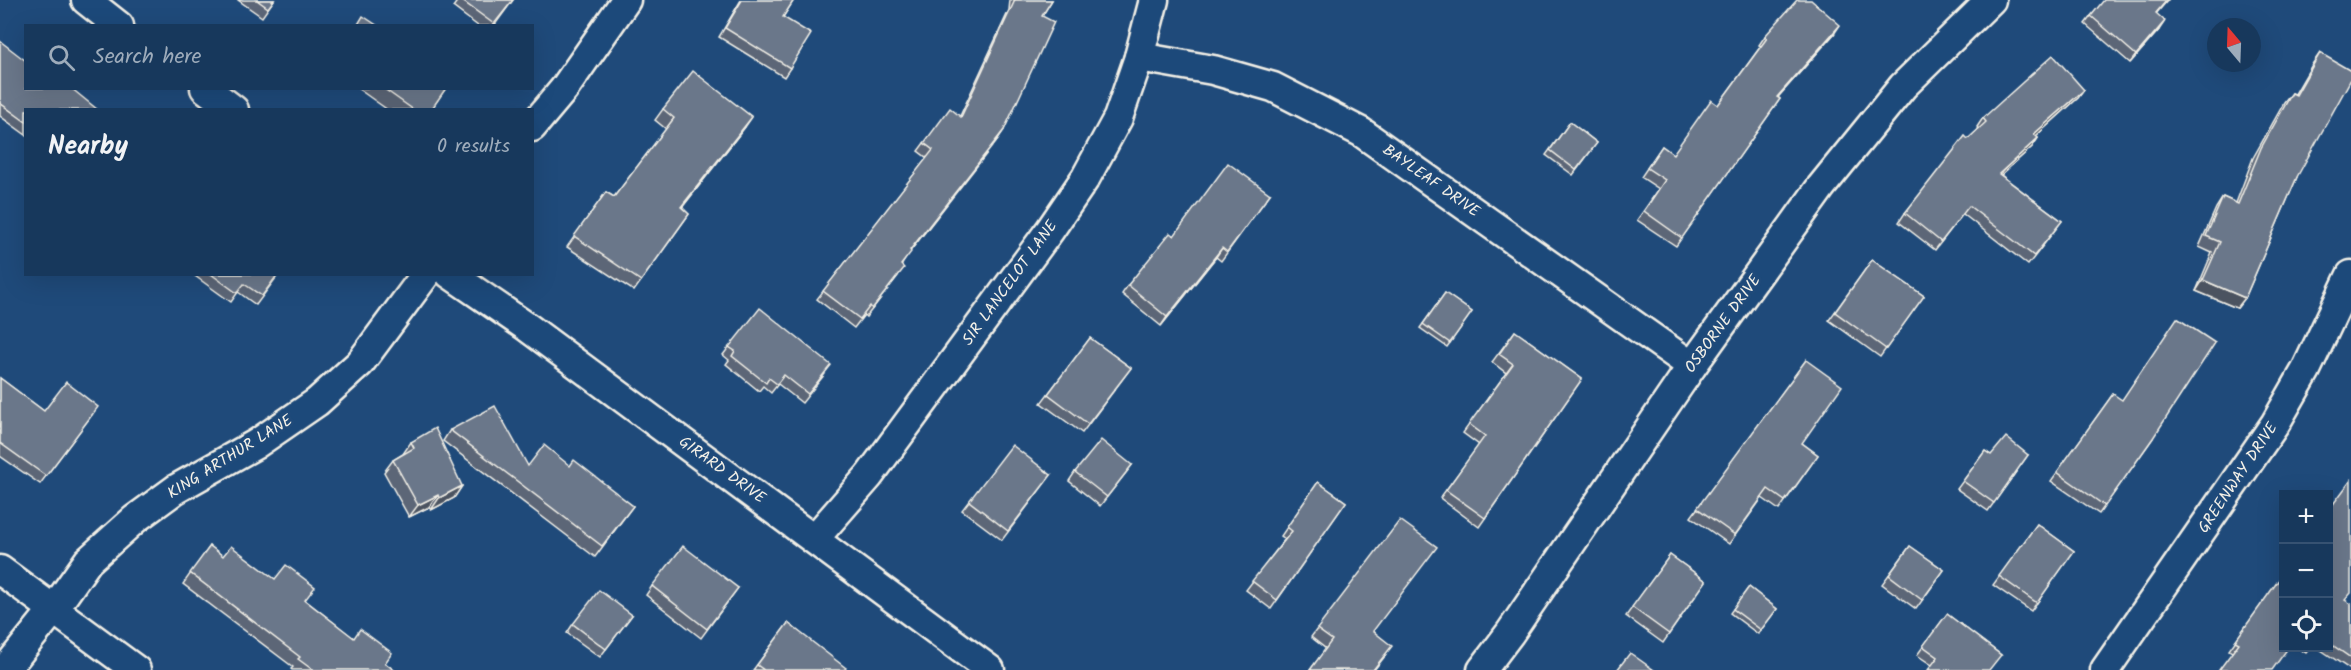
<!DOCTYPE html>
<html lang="en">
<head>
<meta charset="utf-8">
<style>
  :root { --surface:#17385c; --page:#244365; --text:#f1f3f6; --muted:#9eacbb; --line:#365272 }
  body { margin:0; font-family:Kalam,sans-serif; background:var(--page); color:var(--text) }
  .controls { position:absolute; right:18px; bottom:18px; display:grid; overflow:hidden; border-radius:0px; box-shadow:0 6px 24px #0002 }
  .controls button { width:54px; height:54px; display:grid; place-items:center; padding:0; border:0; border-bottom:2px solid var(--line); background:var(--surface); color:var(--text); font:30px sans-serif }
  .compass { position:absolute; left:2207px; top:18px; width:54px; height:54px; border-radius:50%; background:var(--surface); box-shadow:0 6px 24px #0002; rotate:341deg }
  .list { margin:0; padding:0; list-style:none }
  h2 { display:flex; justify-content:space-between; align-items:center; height:78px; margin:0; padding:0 24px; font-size:26px }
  h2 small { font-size:20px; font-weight:400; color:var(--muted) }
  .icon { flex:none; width:33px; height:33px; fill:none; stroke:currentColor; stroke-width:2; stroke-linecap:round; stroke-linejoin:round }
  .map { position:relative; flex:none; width:2351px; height:670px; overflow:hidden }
  .search { position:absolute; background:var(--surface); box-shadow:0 6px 24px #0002; left:24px; top:24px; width:510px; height:66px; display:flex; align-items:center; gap:15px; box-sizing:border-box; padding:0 21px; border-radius:0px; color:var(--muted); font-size:22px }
  .panel { position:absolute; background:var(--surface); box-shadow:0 6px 24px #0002; left:24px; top:108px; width:510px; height:168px; border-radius:0px }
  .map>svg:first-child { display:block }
</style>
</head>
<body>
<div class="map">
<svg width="2351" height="670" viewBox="0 0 2351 670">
  <rect width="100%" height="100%" fill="#1f4a7a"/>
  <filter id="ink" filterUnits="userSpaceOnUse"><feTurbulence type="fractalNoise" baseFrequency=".0167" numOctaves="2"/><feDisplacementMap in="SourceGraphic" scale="12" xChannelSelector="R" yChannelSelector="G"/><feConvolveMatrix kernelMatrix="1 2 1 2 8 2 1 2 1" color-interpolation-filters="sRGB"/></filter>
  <g filter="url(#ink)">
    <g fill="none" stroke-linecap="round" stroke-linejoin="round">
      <defs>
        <g id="street">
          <polyline points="86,0 119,26"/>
          <polyline points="1139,57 1213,70 1273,87 1361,132 1692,366"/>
          <polyline points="205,88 234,110"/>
          <polyline points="532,127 564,89 626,0"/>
          <polyline points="450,274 527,327 990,670"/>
          <polyline points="815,538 869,476 1050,230 1086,177 1118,118 1139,57 1154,0"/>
          <polyline points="0,570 136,670"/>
          <polyline points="5,670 54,609 88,561 135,519 176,489 256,444 317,402 360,363 426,274"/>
          <polyline points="1482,670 1510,633 1692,366 1821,187 1903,86 1991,0"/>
          <polyline points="2105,670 2275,424 2306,370 2351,275"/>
        </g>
      </defs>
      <!-- street casing -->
      <use href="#street" stroke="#f4f1e8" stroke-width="33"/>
      <!-- street -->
      <use href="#street" stroke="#1f4a7a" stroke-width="28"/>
    </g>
    <!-- wall -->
    <g fill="#5c6677" stroke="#f4f1e8" stroke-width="1.5">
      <polygon points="238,0 274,0 262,17"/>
      <polygon points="458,0 513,0 494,26 478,26 453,7"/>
      <polygon points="741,0 794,0 783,17 790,68 784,77 719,37"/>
      <polygon points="1010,0 1052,0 1042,16 1004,130 910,251 901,266 898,276 866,317 864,315 854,328 817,299 927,158 918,151 924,143 960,116 1009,10"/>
      <polygon points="2156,14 2159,30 2130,63 2085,24 2091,16"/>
      <polygon points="1834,34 1778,97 1780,99 1676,246 1637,220 1659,189 1641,177 1662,146 1673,154 1718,105 1761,46 1759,45 1765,36"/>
      <polygon points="0,41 26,110 26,135 0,116"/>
      <polygon points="2320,53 2297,177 2245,298 2237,308 2196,291 2212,253 2199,247 2216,208 2223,197 2236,203 2253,158 2284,103 2292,93 2295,94 2313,63"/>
      <polygon points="357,88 446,88 431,110 388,110"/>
      <polygon points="2084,90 2078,98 2036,136 2038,138 2032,147 2001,175 2062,221 2028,265 1963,214 1935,250 1899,222 1905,213 1968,139 1979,129 1977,127 1983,118"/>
      <polygon points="663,109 745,127 682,207 689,214 634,291 567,247 606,192 614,197 666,129 655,120"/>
      <polygon points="1570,122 1597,143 1573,175 1546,155"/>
      <polygon points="1270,194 1221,261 1216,257 1161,326 1122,294 1128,285 1174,236"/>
      <polygon points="1872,260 1924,296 1880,357 1829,320"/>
      <polygon points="196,274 279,274 256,305 238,292 231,302 195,276"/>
      <polygon points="1445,293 1472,312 1447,347 1420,328"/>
      <polygon points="1515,331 1582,379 1479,527 1440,498 1479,445 1463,433 1506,373 1492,362"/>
      <polygon points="1090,338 1131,368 1082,433 1041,403"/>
      <polygon points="729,347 825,374 802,403 778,384 771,393 763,386 759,391 726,364 729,360 723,355"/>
      <polygon points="1806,360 1802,443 1818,455 1779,510 1762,498 1729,544 1691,517"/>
      <polygon points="0,378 44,411 92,415 40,484 0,456"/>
      <polygon points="2113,394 2153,438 2099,514 2051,481"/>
      <polygon points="450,430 528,466 570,466 633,506 595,557 443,441"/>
      <polygon points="411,442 462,486 454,498 431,510 429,507 409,517 384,472 393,460 403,454"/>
      <polygon points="1985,451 1991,455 2028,455 1988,511 1957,489"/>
      <polygon points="1132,465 1100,506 1069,481 1075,472"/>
      <polygon points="1051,475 1002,540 962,510 969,501"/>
      <polygon points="1318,482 1346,502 1271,609 1246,590 1285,539 1281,536"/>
      <polygon points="2328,511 2345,601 2351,604 2351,670 2318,648 2328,648"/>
      <polygon points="2037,524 2074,551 2031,611 1993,585"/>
      <polygon points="210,546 223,556 275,579 305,600 394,670 292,670 291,669 293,667 183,584"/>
      <polygon points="1910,546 1944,570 1916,609 1882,584"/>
      <polygon points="1670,555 1706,581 1663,643 1626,616"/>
      <polygon points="2283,574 2283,648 2232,652 2229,650"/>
      <polygon points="652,586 738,588 701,638 646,595"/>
      <polygon points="1749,587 1777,609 1758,634 1730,613"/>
      <polygon points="1947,614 2001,655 1932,665 1917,655"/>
      <polygon points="632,615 600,657 567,633 573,624"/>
      <polygon points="788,623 844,670 753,670"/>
      <polygon points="1317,629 1374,631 1386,655 1374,670 1310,670 1326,649 1311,637"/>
      <polygon points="2298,648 2310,648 2306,653"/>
    </g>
    <!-- shaded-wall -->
    <g fill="#4b5361" stroke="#f4f1e8" stroke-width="1.5">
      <polygon points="2167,0 2168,0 2149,22 2156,13"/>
      <polygon points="2165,21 2159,30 2130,63 2136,55"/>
      <polygon points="1840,25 1834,34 1771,105 1777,97"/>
      <polygon points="2084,90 2078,98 2028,143 2034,134"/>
      <polygon points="752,117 745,127 674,218 681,207"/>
      <polygon points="1004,130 998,139 904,259 910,250"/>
      <polygon points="2038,138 2032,147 1993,182 1999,174"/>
      <polygon points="1222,248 1216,257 1161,326 1167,317"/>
      <polygon points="2203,280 2245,298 2237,308 2196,291"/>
      <polygon points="462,486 454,498 431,510 439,498"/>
      <polygon points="438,495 429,507 409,517 418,505"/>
    </g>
    <!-- building -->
    <g fill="#6b778a" stroke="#f4f1e8" stroke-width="1.5">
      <polygon points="257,0 274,0 268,8"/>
      <polygon points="461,0 513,0 494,24"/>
      <polygon points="742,0 794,0 783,17 811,34 790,68 725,28"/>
      <polygon points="1015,0 1052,0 1042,16 1054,22 1004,130 910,250 911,252 901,265 904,268 872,309 870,306 860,319 823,291 933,150 924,143 950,108 961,117"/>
      <polygon points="1797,0 1811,0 1840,25 1777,97 1780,99 1682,238 1644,211 1665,180 1647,168 1662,146 1673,154 1711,100 1718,105 1767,38 1765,36"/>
      <polygon points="2104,0 2167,0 2156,13 2165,21 2136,55 2091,16"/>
      <polygon points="363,16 378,26 357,26"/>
      <polygon points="0,41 26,61 26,88 71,88 98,110 26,110 26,122 0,103"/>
      <polygon points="2320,53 2351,71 2351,79 2297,177 2245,298 2203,280 2220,242 2206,236 2223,197 2238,204 2261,148 2292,93 2296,95"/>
      <polygon points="2053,55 2084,90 2034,134 2038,138 1999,174 2062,221 2034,256 1969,206 1941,242 1905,213 1965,136 1968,139 1986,122 1983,118"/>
      <polygon points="693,71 752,117 681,207 689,214 641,281 574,236 606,192 614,197 674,118 663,109"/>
      <polygon points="383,88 446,88 431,110 414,110"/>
      <polygon points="1570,122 1597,143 1576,170 1550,150"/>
      <polygon points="1228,163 1270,194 1227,252 1222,248 1167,317 1128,285 1170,233 1174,236"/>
      <polygon points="1872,260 1924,296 1886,349 1835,312"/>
      <polygon points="211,274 278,274 262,296 244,284 237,293"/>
      <polygon points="1445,293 1472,312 1450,343 1423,324"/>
      <polygon points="760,308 831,365 808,394 784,375 777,384 769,378 766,383 732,356 735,351 729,347"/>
      <polygon points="2177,318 2215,343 2153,438 2105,506 2057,472 2113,394 2122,400"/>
      <polygon points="1515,331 1582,379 1485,518 1446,490 1485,436 1469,424 1513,364 1499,354"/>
      <polygon points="1090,338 1131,368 1088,424 1048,394"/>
      <polygon points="1806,360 1842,386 1802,443 1818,455 1785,501 1768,489 1735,535 1697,508"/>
      <polygon points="0,378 44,411 66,382 98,407 46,476 0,443"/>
      <polygon points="495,406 528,466 544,445 570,466 574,460 633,506 602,546 450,430"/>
      <polygon points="435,428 462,486 439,498 438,495 418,505 393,460 414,448 411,442"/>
      <polygon points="2006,437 2028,455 1994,503 1963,481 1985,451 1991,455"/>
      <polygon points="1101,440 1132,465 1107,497 1075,472"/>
      <polygon points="1012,445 1051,475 1008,531 969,501"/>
      <polygon points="2351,480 2351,593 2345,600 2351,604 2351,658 2328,642 2328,511"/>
      <polygon points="1318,482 1346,502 1277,600 1252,581 1292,531 1287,527"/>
      <polygon points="1400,520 1437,547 1373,631 1392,646 1373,670 1310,670 1332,640 1317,629"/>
      <polygon points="2037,524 2074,551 2037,603 1999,576"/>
      <polygon points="210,546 223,556 231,546 275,579 286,565 315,587 305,600 354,638 360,629 392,653 385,663 394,670 313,670 298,659 300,657 190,573"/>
      <polygon points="683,546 738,588 707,629 652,586"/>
      <polygon points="1910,546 1944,570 1922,600 1889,575"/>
      <polygon points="1670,555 1706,581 1669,634 1632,607"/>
      <polygon points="2283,574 2283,648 2288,648 2272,670 2219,670 2239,643 2235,641"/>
      <polygon points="1749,587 1777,609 1761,630 1733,609"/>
      <polygon points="599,590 632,615 606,649 573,624"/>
      <polygon points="1947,614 2001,655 1989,670 1928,670 1938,657 1923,646"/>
      <polygon points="788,623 846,668 844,670 764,670 757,665"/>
      <polygon points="1630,653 1654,670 1617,670"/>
    </g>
  </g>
  <g text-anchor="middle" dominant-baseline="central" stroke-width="6" stroke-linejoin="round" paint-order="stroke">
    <!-- street labels -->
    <g font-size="16" fill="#f4f1e8" stroke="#1f4a7a">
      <text transform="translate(1431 181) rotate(35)">BAYLEAF DRIVE</text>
      <text transform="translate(1010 283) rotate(-54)">SIR LANCELOT LANE</text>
      <text transform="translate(1723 324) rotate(-54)">OSBORNE DRIVE</text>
      <text transform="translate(230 457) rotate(-32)">KING ARTHUR LANE</text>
      <text transform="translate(722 470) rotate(36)">GIRARD DRIVE</text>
      <text transform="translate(2238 478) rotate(-56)">GREENWAY DRIVE</text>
    </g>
  </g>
</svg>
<div class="controls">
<button>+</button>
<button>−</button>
<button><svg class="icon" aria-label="locate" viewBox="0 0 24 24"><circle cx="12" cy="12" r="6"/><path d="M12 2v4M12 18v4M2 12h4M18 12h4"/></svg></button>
</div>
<svg class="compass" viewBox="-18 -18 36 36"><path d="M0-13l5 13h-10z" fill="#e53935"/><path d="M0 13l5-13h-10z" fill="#9eacbb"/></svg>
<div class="search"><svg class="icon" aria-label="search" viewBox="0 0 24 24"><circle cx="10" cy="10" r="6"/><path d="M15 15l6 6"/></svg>Search here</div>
<section class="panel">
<h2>Nearby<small>0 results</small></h2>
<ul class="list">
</ul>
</section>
</div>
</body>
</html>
